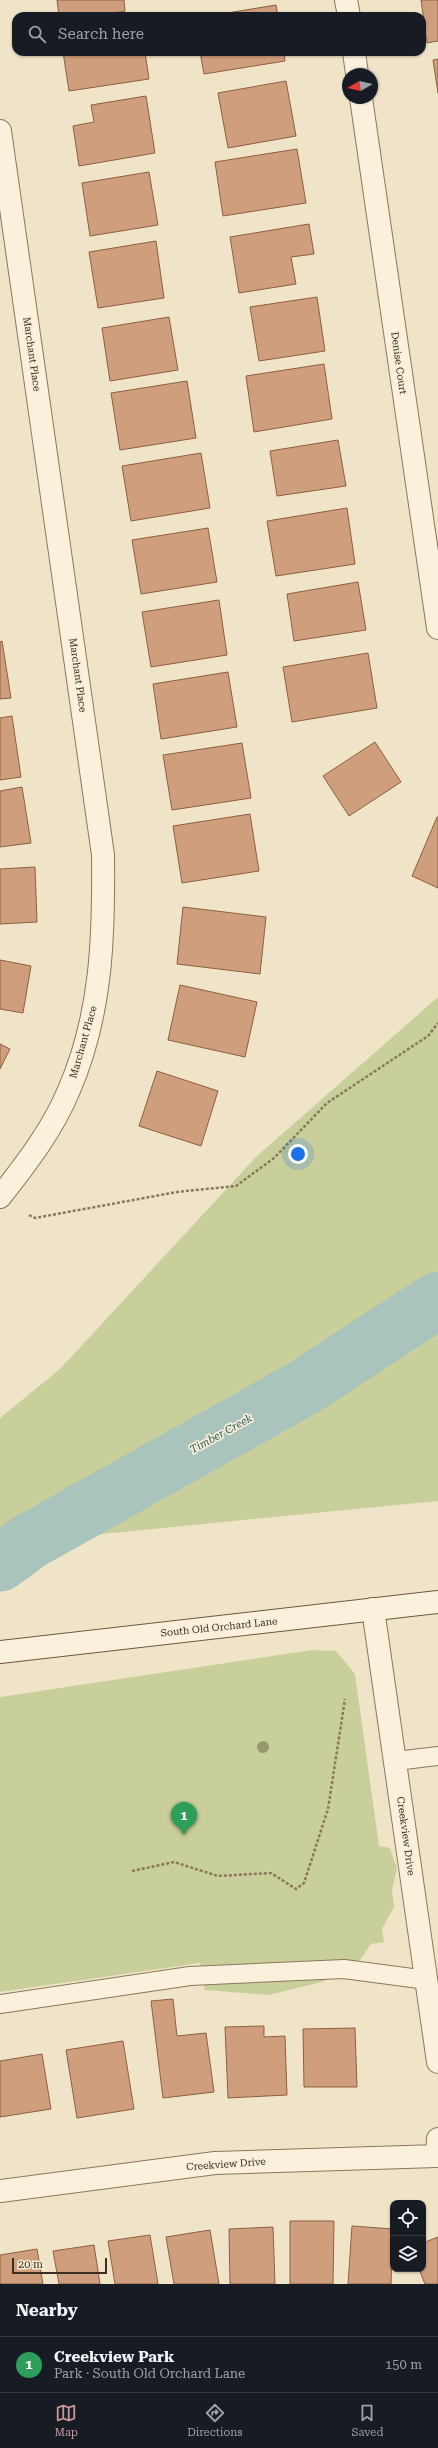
<!DOCTYPE html>
<html lang="en">
<head>
<meta charset="utf-8">
<style>
  :root { --surface:#171b24; --page:#242831; --text:#f1f3f6; --muted:#9ea1a6; --line:#363941; --accent:#cc999b }
  body { margin:0; font-family:"Roboto Serif",serif; background:var(--page); color:var(--text) }
  .controls { position:absolute; right:12px; bottom:12px; display:grid; overflow:hidden; border-radius:8px; box-shadow:0 1px 3px #0004 }
  .controls button { width:36px; height:36px; display:grid; place-items:center; padding:0; border:0; border-bottom:1px solid var(--line); background:var(--surface); color:var(--text); font:20px sans-serif }
  .compass { position:absolute; left:342px; top:68px; width:36px; height:36px; border-radius:50%; background:var(--surface); box-shadow:0 1px 3px #0004; rotate:261deg }
  .scale { position:absolute; left:12px; bottom:10px; width:95px; box-sizing:border-box; padding-left:4px; border:2px solid #3d2e20; border-top:0; font-size:11px; line-height:14px; white-space:nowrap; color:#3d2e20; -webkit-text-stroke:3px #f7eed8; paint-order:stroke }
  .you { position:absolute; left:298px; top:1154px; width:14px; height:14px; margin:-10px; border:3px solid #fff; border-radius:50%; background:#1a73e8; box-shadow:0 0 0 6px #1a73e833 }
  .badge { display:grid; place-items:center; width:26px; height:26px; border-radius:50%; background:var(--accent); color:#fff; font-size:13px; font-weight:700 }
  .pin { position:absolute; translate:-50% -33px; filter:drop-shadow(0 1px 2px #0008) }
  .pin::after { content:''; position:absolute; top:21px; width:14px; height:12px; background:inherit; clip-path:polygon(0 0,100% 0,50% 100%) }
  .list { margin:0; padding:0; list-style:none }
  h2 { display:flex; justify-content:space-between; align-items:center; height:52px; margin:0; padding:0 16px; font-size:17px }
  h2 small { font-size:13px; font-weight:400; color:var(--muted) }
  .list li { display:grid; grid-template-columns:26px 1fr auto; gap:12px; align-items:center; box-sizing:border-box; height:56px; padding:0 16px; border-top:1px solid var(--line) }
  .list b { display:block; font-size:15px; white-space:nowrap }
  .list p { margin:0; font-size:13px; white-space:nowrap; color:var(--muted) }
  .list em { font-size:13px; font-style:normal; color:var(--muted) }
  .icon { flex:none; width:22px; height:22px; fill:none; stroke:currentColor; stroke-width:2; stroke-linecap:round; stroke-linejoin:round }
  .map { position:relative; flex:none; width:438px; height:2284px; overflow:hidden }
  .search { position:absolute; background:var(--surface); box-shadow:0 1px 3px #0004; left:12px; right:12px; top:12px; height:44px; display:flex; align-items:center; gap:10px; box-sizing:border-box; padding:0 14px; border-radius:12px; color:var(--muted); font-size:15px }
  .sheet { height:108px; background:var(--surface) }
  nav { display:flex; justify-content:space-around; align-items:center; box-sizing:border-box; height:56px; border-top:1px solid var(--line); background:var(--surface); font-size:11px; color:var(--muted) }
  nav a { display:grid; justify-items:center; gap:2px }
  nav .on { color:var(--accent) }
  .map>svg:first-child { display:block }
</style>
</head>
<body>
<div class="map">
<svg width="438" height="2284" viewBox="0 0 438 2284">
  <rect width="100%" height="100%" fill="#f0e4c8"/>
  <!-- green -->
  <g fill="#c9cf9b">
    <polygon points="438,997 438,1501 0,1544 0,1418 60,1369 256,1157"/>
    <polygon points="312,1650 336,1651 355,1674 379,1846 390,1848 397,1868 392,1890 394,1907 382,1929 384,1942 371,1944 361,1959 322,1982 269,1995 205,1990 200,1963 0,1992 0,1697"/>
  </g>
  <g fill="none" stroke-linecap="round" stroke-linejoin="round">
    <!-- river -->
    <polyline stroke="#a9c4bc" stroke-width="57" points="0,1563 30,1541 303,1388 438,1300"/>
  </g>
  <!-- building -->
  <g fill="#cf9f7d" stroke="#8d5f41">
    <polygon points="57,0 124,0 125,11 96,16 59,16"/>
    <polygon points="421,0 438,0 438,41 427,43"/>
    <polygon points="276,5 278,16 209,16"/>
    <polygon points="63,52 145,52 149,79 69,91"/>
    <polygon points="200,52 284,52 285,61 204,74"/>
    <polygon points="438,59 438,93 433,60"/>
    <polygon points="286,81 296,136 228,148 218,93"/>
    <polygon points="146,96 155,153 79,166 73,126 94,122 91,105"/>
    <polygon points="297,149 306,203 223,216 215,162"/>
    <polygon points="149,172 158,225 90,236 82,183"/>
    <polygon points="309,224 314,254 291,257 296,284 239,293 230,237"/>
    <polygon points="156,241 164,298 98,308 89,252"/>
    <polygon points="317,297 325,351 259,361 250,307"/>
    <polygon points="169,317 178,370 110,381 102,328"/>
    <polygon points="324,364 332,419 254,432 246,376"/>
    <polygon points="187,381 196,438 120,450 111,393"/>
    <polygon points="338,440 346,486 277,496 270,451"/>
    <polygon points="201,453 210,508 131,521 122,466"/>
    <polygon points="347,508 355,564 276,576 267,521"/>
    <polygon points="208,528 217,582 141,594 132,540"/>
    <polygon points="358,582 366,630 294,641 287,594"/>
    <polygon points="219,600 227,655 151,667 142,612"/>
    <polygon points="2,641 11,698 0,699 0,642"/>
    <polygon points="368,653 377,708 292,722 283,667"/>
    <polygon points="228,672 237,727 161,739 153,684"/>
    <polygon points="12,716 21,777 0,780 0,718"/>
    <polygon points="375,742 401,782 349,816 323,776"/>
    <polygon points="242,743 251,798 172,810 163,755"/>
    <polygon points="22,787 31,843 0,847 0,791"/>
    <polygon points="250,814 259,871 182,883 173,826"/>
    <polygon points="437,817 438,817 438,888 412,876"/>
    <polygon points="35,867 37,922 0,924 0,869"/>
    <polygon points="183,907 266,917 260,974 177,964"/>
    <polygon points="0,960 31,966 23,1013 0,1009"/>
    <polygon points="180,985 257,1002 245,1057 168,1040"/>
    <polygon points="0,1044 10,1049 0,1069"/>
    <polygon points="157,1071 218,1091 201,1146 139,1126"/>
    <polygon points="173,1999 177,2036 206,2033 214,2092 163,2098 151,2001"/>
    <polygon points="264,2026 264,2037 285,2036 287,2095 228,2098 225,2027"/>
    <polygon points="355,2028 357,2087 304,2087 303,2029"/>
    <polygon points="123,2041 134,2109 77,2118 66,2050"/>
    <polygon points="42,2054 51,2109 0,2117 0,2061"/>
    <polygon points="290,2221 334,2221 333,2284 290,2284"/>
    <polygon points="352,2226 393,2229 391,2284 348,2284"/>
    <polygon points="273,2227 275,2284 230,2284 229,2229"/>
    <polygon points="210,2230 219,2284 174,2284 166,2237"/>
    <polygon points="150,2235 158,2284 115,2284 108,2241"/>
    <polygon points="438,2237 438,2284 425,2284 419,2269 423,2269 423,2243"/>
    <polygon points="94,2245 100,2284 59,2284 53,2251"/>
    <polygon points="37,2249 43,2284 0,2284 0,2255"/>
  </g>
  <g fill="none" stroke-linecap="round" stroke-linejoin="round">
    <defs>
      <g id="lane">
        <polyline points="396,1761 438,1756"/>
        <polyline points="0,2004 190,1976 344,1969 427,1980"/>
      </g>
      <g id="street">
        <polyline points="346,0 349,16"/>
        <polyline points="354,52 357,74"/>
        <polyline points="361,98 438,628"/>
        <path d="M0,131L103,855C104,936 102,1014 69,1090C53,1129 26,1164 0,1197"/>
        <polyline points="373,1609 438,2062"/>
        <polyline points="0,2191 215,2163 437,2156 438,2139"/>
      </g>
      <polyline id="secondary" points="0,1652 438,1602"/>
    </defs>
    <!-- lane casing -->
    <use href="#lane" stroke="#8d765c" stroke-width="20"/>
    <!-- street casing -->
    <use href="#street" stroke="#8d765c" stroke-width="24"/>
    <!-- secondary casing -->
    <use href="#secondary" stroke="#6f573f" stroke-width="24"/>
    <!-- path -->
    <g stroke="#8d765c" stroke-width="2.5" stroke-dasharray="3 2" stroke-linecap="butt">
      <polyline points="29,1215 35,1218 177,1192 236,1186 274,1158 327,1103 428,1036 438,1023"/>
      <polyline points="132,1871 174,1862 218,1876 271,1873 296,1889 304,1883 328,1809 345,1699"/>
    </g>
    <!-- lane -->
    <use href="#lane" stroke="#faf1dc" stroke-width="18"/>
    <!-- street -->
    <use href="#street" stroke="#faf1dc" stroke-width="22"/>
    <!-- secondary -->
    <use href="#secondary" stroke="#faf1dc" stroke-width="22"/>
  </g>
  <!-- trees -->
  <circle fill="#96986f" cx="263" cy="1747" r="6"/>
  <g text-anchor="middle" dominant-baseline="central" stroke-width="3.5" stroke-linejoin="round" paint-order="stroke">
    <!-- street labels -->
    <g font-size="10" fill="#3d2e20" stroke="#f7eed8">
      <text transform="translate(32 354) rotate(82)">Marchant Place</text>
      <text transform="translate(399 363) rotate(82)">Denise Court</text>
      <text transform="translate(78 675) rotate(82)">Marchant Place</text>
      <text transform="translate(83 1042) rotate(-74)">Marchant Place</text>
      <text transform="translate(219 1627) rotate(-6)">South Old Orchard Lane</text>
      <text transform="translate(406 1836) rotate(82)">Creekview Drive</text>
      <text transform="translate(226 2164) rotate(-4)">Creekview Drive</text>
    </g>
    <!-- water labels -->
    <g font-size="11" font-style="italic" fill="#2f5d5a" stroke="#f7eed8">
      <text transform="translate(221 1434) rotate(-29)">Timber Creek</text>
    </g>
  </g>
</svg>
<div class="controls">
<button><svg class="icon" aria-label="locate" viewBox="0 0 24 24"><circle cx="12" cy="12" r="6"/><path d="M12 2v4M12 18v4M2 12h4M18 12h4"/></svg></button>
<button><svg class="icon" aria-label="layers" viewBox="0 0 24 24"><path d="M12 4l9 5-9 5-9-5zM3 14l9 5 9-5"/></svg></button>
</div>
<svg class="compass" viewBox="-18 -18 36 36"><path d="M0-13l5 13h-10z" fill="#e53935"/><path d="M0 13l5-13h-10z" fill="#9ea1a6"/></svg>
<div class="scale">20 m</div>
<div class="you"></div>
<div class="pin badge" style="left:184px;top:1835px;background:#2e9e5b">1</div>
<div class="search"><svg class="icon" aria-label="search" viewBox="0 0 24 24"><circle cx="10" cy="10" r="6"/><path d="M15 15l6 6"/></svg>Search here</div>
</div>
<section class="sheet">
<h2>Nearby<small></small></h2>
<ul class="list">
<li><span class="badge" style="background:#2e9e5b">1</span><div><b>Creekview Park</b><p>Park · South Old Orchard Lane</p></div><em>150 m</em></li>
</ul>
</section>
<nav>
<a class="on"><svg class="icon" aria-label="map" viewBox="0 0 24 24"><path d="M3 6l6-2 6 2 6-2v14l-6 2-6-2-6 2zM9 4v14M15 6v14"/></svg>Map</a>
<a><svg class="icon" aria-label="directions" viewBox="0 0 24 24"><path d="M12 3l9 9-9 9-9-9zM9 14v-3h6M13 9l2 2-2 2"/></svg>Directions</a>
<a><svg class="icon" aria-label="saved" viewBox="0 0 24 24"><path d="M7 4h10v16l-5-4-5 4z"/></svg>Saved</a>
</nav>
</body>
</html>
